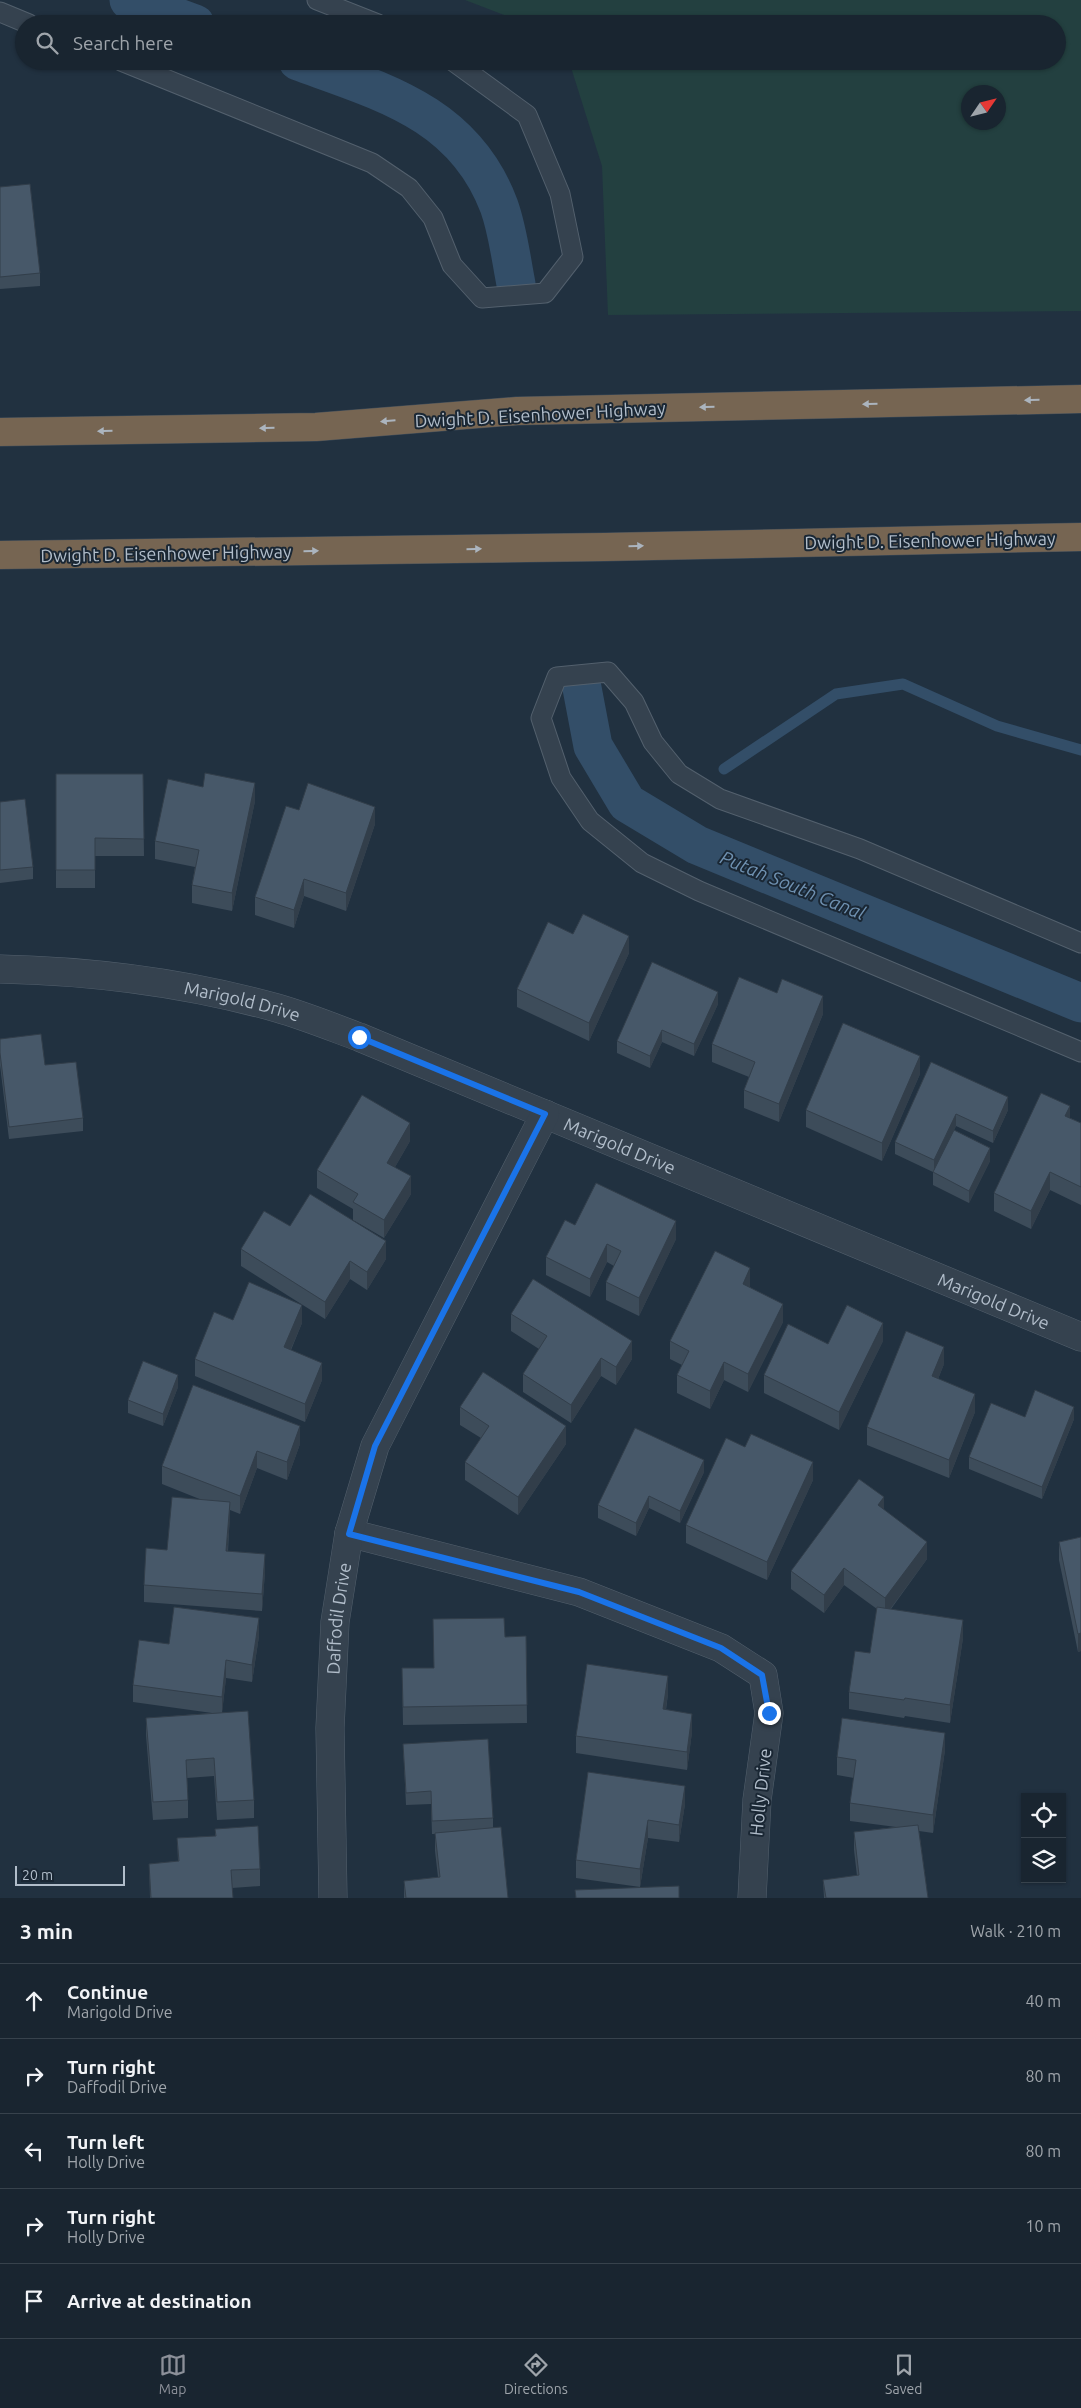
<!DOCTYPE html>
<html lang="en">
<head>
<meta charset="utf-8">
<style>
  :root { --surface:#192530; --page:#26313c; --text:#f1f3f6; --muted:#9fa5ab; --line:#37424c; --accent:#8c9099 }
  body { margin:0; font-family:Ubuntu,sans-serif; background:var(--page); color:var(--text) }
  .controls { position:absolute; right:15px; bottom:15px; display:grid; overflow:hidden; border-radius:0px; box-shadow:0 1px 4px #0004 }
  .controls button { width:45px; height:45px; display:grid; place-items:center; padding:0; border:0; border-bottom:1px solid var(--line); background:var(--surface); color:var(--text); font:25px sans-serif }
  .compass { position:absolute; left:961px; top:85px; width:45px; height:45px; border-radius:50%; background:var(--surface); box-shadow:0 1px 4px #0004; rotate:55deg }
  .scale { position:absolute; left:15px; bottom:12px; width:110px; box-sizing:border-box; padding-left:5px; border:2px solid #b1bdca; border-top:0; font-size:14px; line-height:18px; white-space:nowrap; color:#b1bdca; -webkit-text-stroke:4px #1a2734; paint-order:stroke }
  .stop { position:absolute; width:15px; height:15px; margin:-11px; border:4px solid #1a73e8; border-radius:50%; background:#fff }
  .stop.end { background:#1a73e8; border-color:#fff; box-shadow:0 1px 5px #0008 }
  .list { margin:0; padding:0; list-style:none }
  h2 { display:flex; justify-content:space-between; align-items:center; height:65px; margin:0; padding:0 20px; font-size:21px }
  h2 small { font-size:16px; font-weight:400; color:var(--muted) }
  .list li { display:grid; grid-template-columns:32px 1fr auto; gap:15px; align-items:center; box-sizing:border-box; height:75px; padding:0 20px; border-top:1px solid var(--line) }
  .list b { display:block; font-size:19px; white-space:nowrap }
  .list p { margin:0; font-size:16px; white-space:nowrap; color:var(--muted) }
  .list em { font-size:16px; font-style:normal; color:var(--muted) }
  .icon { flex:none; width:28px; height:28px; fill:none; stroke:currentColor; stroke-width:2; stroke-linecap:round; stroke-linejoin:round }
  .map { position:relative; flex:none; width:1081px; height:1898px; overflow:hidden }
  .search { position:absolute; background:var(--surface); box-shadow:0 1px 4px #0004; left:15px; right:15px; top:15px; height:55px; display:flex; align-items:center; gap:12px; box-sizing:border-box; padding:0 18px; border-radius:28px; color:var(--muted); font-size:19px }
  .sheet { height:440px; background:var(--surface) }
  nav { display:flex; justify-content:space-around; align-items:center; box-sizing:border-box; height:70px; border-top:1px solid var(--line); background:var(--surface); font-size:14px; color:var(--muted) }
  nav a { display:grid; justify-items:center; gap:2px }
  nav .on { color:var(--accent) }
  .map>svg:first-child { display:block }
</style>
</head>
<body>
<div class="map">
<svg width="1081" height="1898" viewBox="0 0 1081 1898">
  <rect width="100%" height="100%" fill="#213140"/>
  <!-- green -->
  <path fill="#234040" fill-rule="evenodd" d="M465,0H1081V311L608,315L602,166L569,61H1057V24H528ZM968,92H998V122H968Z"/>
  <g fill="none" stroke-linecap="round" stroke-linejoin="round">
    <!-- stream -->
    <polyline stroke="#334e68" stroke-width="11" points="724,769 836,694 903,684 997,726 1081,750"/>
    <!-- canal -->
    <g stroke="#334e68" stroke-width="39">
      <polyline points="129,0 195,24"/>
      <path d="M298,61C383,92 464,113 499,206C508,231 511,259 516,284"/>
      <polyline points="582,688 593,746 627,803 697,845 1081,1003"/>
    </g>
    <defs>
      <g id="lane">
        <polyline points="317,0 378,24"/>
        <polyline points="0,12 29,24"/>
        <polyline points="121,61 372,163 409,188 433,218 452,265 482,298 545,293 573,257 560,194 527,115 453,61"/>
        <polyline points="1081,943 860,849 720,799 679,774 653,742 634,702 608,672 557,677 541,718 561,778 590,821 642,863 699,891 1081,1052"/>
      </g>
      <g id="street">
        <path id="s1" d="M0,969C93,971 187,983 277,1008C305,1016 332,1027 359,1037L1081,1337"/>
        <polyline points="349,1533 579,1592 721,1648 763,1675 769,1713 757,1800 752,1898"/>
        <path id="s2" d="M333,1898L330,1728L335,1622L349,1533L375,1446L545,1114"/>
      </g>
      <g id="highway">
        <polyline points="0,432 316,427 517,411 1081,399"/>
        <polyline points="0,555 605,547 1081,537"/>
      </g>
    </defs>
    <!-- lane casing -->
    <use href="#lane" stroke="#53606d" stroke-width="21"/>
    <!-- street casing -->
    <use href="#street" stroke="#53606d" stroke-width="29"/>
    <!-- highway casing -->
    <use href="#highway" stroke="#404d5a" stroke-width="29"/>
    <!-- lane -->
    <use href="#lane" stroke="#35424f" stroke-width="19"/>
    <!-- street -->
    <use href="#street" stroke="#35424f" stroke-width="28"/>
    <!-- highway -->
    <use href="#highway" stroke="#766552" stroke-width="28"/>
  </g>
  <!-- wall -->
  <g fill="#3d4c5a">
    <polygon points="0,187 40,273 40,286 0,289"/>
    <polygon points="56,774 143,774 144,856 95,856 95,888 56,888"/>
    <polygon points="255,801 232,911 192,903 192,885 195,867 155,859 155,841"/>
    <polygon points="0,802 33,867 33,879 0,883"/>
    <polygon points="299,810 375,824 346,911 304,896 294,928 255,915 255,897"/>
    <polygon points="573,934 629,953 589,1041 517,1007 517,989"/>
    <polygon points="718,1004 694,1056 662,1042 650,1068 617,1053 617,1041"/>
    <polygon points="823,1014 779,1122 744,1108 744,1090 749,1077 712,1062 712,1044"/>
    <polygon points="0,1039 45,1065 83,1118 83,1131 9,1139 0,1065"/>
    <polygon points="931,1062 1008,1110 993,1143 956,1126 949,1140 990,1161 969,1203 933,1185 933,1172 895,1154 895,1142"/>
    <polygon points="920,1074 882,1161 806,1127 806,1110"/>
    <polygon points="1070,1118 1081,1123 1081,1205 1050,1190 1031,1229 994,1211 994,1193"/>
    <polygon points="410,1141 395,1167 411,1194 384,1238 353,1220 353,1209 317,1188 317,1170"/>
    <polygon points="575,1225 676,1239 639,1316 606,1300 606,1282 614,1266 607,1262 590,1297 546,1275 546,1257"/>
    <polygon points="290,1226 386,1259 367,1290 350,1279 325,1319 241,1266 241,1249"/>
    <polygon points="750,1286 750,1287 783,1322 748,1392 724,1380 710,1409 677,1393 677,1375 682,1365 670,1359 670,1341"/>
    <polygon points="511,1314 632,1359 616,1385 601,1376 571,1423 523,1392 523,1374 539,1349 511,1331"/>
    <polygon points="233,1320 302,1323 291,1350 322,1380 305,1422 195,1376 195,1359"/>
    <polygon points="883,1341 839,1430 764,1393 764,1375"/>
    <polygon points="944,1364 938,1379 975,1412 949,1478 867,1445 867,1427"/>
    <polygon points="178,1387 163,1426 128,1413 128,1400"/>
    <polygon points="460,1407 566,1444 518,1515 465,1480 465,1462 481,1438 460,1425"/>
    <polygon points="1025,1417 1074,1419 1042,1499 969,1469 969,1457"/>
    <polygon points="300,1444 287,1480 257,1468 240,1514 230,1510 228,1552 265,1572 262,1611 144,1602 144,1585 202,1500 162,1484 162,1466"/>
    <polygon points="745,1447 813,1480 767,1580 686,1543 686,1525"/>
    <polygon points="704,1472 680,1523 649,1508 636,1536 598,1518 598,1505"/>
    <polygon points="884,1510 927,1559 891,1609 963,1638 950,1723 905,1716 904,1718 849,1709 849,1692 870,1653 877,1609 844,1585 824,1613 791,1589 791,1571"/>
    <polygon points="1081,1537 1081,1651 1078,1652 1059,1560 1059,1542"/>
    <polygon points="433,1619 505,1637 526,1636 527,1723 403,1725 402,1668 434,1668"/>
    <polygon points="259,1636 252,1682 226,1678 222,1712 254,1800 254,1818 217,1820 214,1776 187,1778 188,1800 188,1818 153,1820 146,1735 146,1718 212,1713 133,1702 133,1685 169,1644"/>
    <polygon points="668,1694 666,1710 692,1732 687,1770 576,1753 576,1736"/>
    <polygon points="403,1744 493,1818 493,1827 508,1898 404,1898 404,1881 438,1877 435,1851 435,1834 432,1834 431,1804 406,1805"/>
    <polygon points="945,1750 933,1833 919,1831 928,1898 824,1898 823,1880 857,1876 854,1850 854,1832 896,1827 850,1821 850,1803 854,1778 837,1775 837,1757"/>
    <polygon points="588,1772 685,1804 679,1842 648,1838 640,1887 576,1878 576,1860"/>
    <polygon points="215,1829 260,1869 260,1886 232,1888 233,1898 150,1898 149,1864 178,1861 177,1838 215,1836"/>
  </g>
  <!-- shaded-wall -->
  <g fill="#323e4a">
    <polygon points="255,783 255,801 232,911 232,893"/>
    <polygon points="375,807 375,824 346,911 346,893"/>
    <polygon points="304,879 304,896 294,928 294,910"/>
    <polygon points="629,936 629,953 589,1041 589,1023"/>
    <polygon points="718,992 718,1004 694,1056 694,1044"/>
    <polygon points="823,996 823,1014 779,1122 779,1104"/>
    <polygon points="662,1030 662,1042 650,1068 650,1056"/>
    <polygon points="920,1056 920,1074 882,1161 882,1143"/>
    <polygon points="1008,1097 1008,1110 993,1143 993,1131"/>
    <polygon points="1070,1106 1070,1124 1065,1116"/>
    <polygon points="956,1114 956,1126 934,1173 934,1160"/>
    <polygon points="410,1123 410,1141 387,1181 387,1163"/>
    <polygon points="990,1148 990,1161 969,1203 969,1191"/>
    <polygon points="1050,1172 1050,1190 1031,1229 1031,1211"/>
    <polygon points="411,1176 411,1194 384,1238 384,1220"/>
    <polygon points="676,1221 676,1239 639,1316 639,1298"/>
    <polygon points="386,1241 386,1259 367,1290 367,1272"/>
    <polygon points="607,1244 607,1262 590,1297 590,1279"/>
    <polygon points="350,1261 350,1279 325,1319 325,1302"/>
    <polygon points="750,1268 750,1286 743,1301 743,1284"/>
    <polygon points="783,1304 783,1322 748,1392 748,1374"/>
    <polygon points="302,1305 302,1323 284,1365 284,1347"/>
    <polygon points="883,1323 883,1341 839,1430 839,1412"/>
    <polygon points="632,1341 632,1359 616,1385 616,1367"/>
    <polygon points="944,1347 944,1364 932,1394 932,1376"/>
    <polygon points="601,1358 601,1376 571,1423 571,1405"/>
    <polygon points="724,1362 724,1380 710,1409 710,1391"/>
    <polygon points="322,1363 322,1380 305,1422 305,1404"/>
    <polygon points="178,1375 178,1387 163,1426 163,1414"/>
    <polygon points="975,1394 975,1412 949,1478 949,1460"/>
    <polygon points="1074,1407 1074,1419 1042,1499 1042,1487"/>
    <polygon points="300,1426 300,1444 287,1480 287,1462"/>
    <polygon points="566,1426 566,1444 518,1515 518,1497"/>
    <polygon points="257,1451 257,1468 240,1514 240,1496"/>
    <polygon points="704,1460 704,1472 680,1523 680,1511"/>
    <polygon points="813,1462 813,1480 767,1580 767,1562"/>
    <polygon points="649,1496 649,1508 636,1536 636,1523"/>
    <polygon points="884,1497 884,1515 878,1505"/>
    <polygon points="230,1502 230,1519 226,1569 226,1551"/>
    <polygon points="927,1542 927,1559 885,1616 885,1598"/>
    <polygon points="265,1554 265,1572 262,1611 262,1594"/>
    <polygon points="844,1568 844,1585 824,1613 824,1595"/>
    <polygon points="259,1618 259,1636 252,1682 252,1665"/>
    <polygon points="963,1620 963,1638 950,1723 950,1705"/>
    <polygon points="1081,1633 1081,1651 1078,1652 1078,1634"/>
    <polygon points="226,1660 226,1678 222,1714 222,1697"/>
    <polygon points="668,1676 668,1694 663,1727 663,1709"/>
    <polygon points="692,1714 692,1732 687,1770 687,1752"/>
    <polygon points="945,1733 945,1750 933,1833 933,1815"/>
    <polygon points="685,1786 685,1804 679,1842 679,1825"/>
    <polygon points="648,1820 648,1838 640,1887 640,1869"/>
  </g>
  <!-- building -->
  <g fill="#475869" stroke="#323e4a">
    <polygon points="30,184 40,273 0,277 0,187"/>
    <polygon points="205,773 255,783 232,893 192,885 199,850 155,841 168,779 203,787"/>
    <polygon points="56,774 143,774 144,839 95,838 95,870 56,870"/>
    <polygon points="308,783 375,807 346,893 304,879 294,910 255,897 286,806 299,810"/>
    <polygon points="25,799 33,867 0,870 0,802"/>
    <polygon points="583,914 629,936 589,1023 517,989 548,922 573,934"/>
    <polygon points="652,962 718,992 694,1044 662,1030 650,1056 617,1041"/>
    <polygon points="739,977 777,993 782,979 823,996 779,1104 744,1090 755,1062 712,1044"/>
    <polygon points="843,1023 920,1056 882,1143 806,1110"/>
    <polygon points="41,1034 45,1065 76,1062 83,1118 9,1127 0,1053 0,1039"/>
    <polygon points="931,1062 1008,1097 993,1131 956,1114 934,1160 895,1142"/>
    <polygon points="1041,1093 1070,1106 1065,1116 1081,1123 1081,1187 1050,1172 1031,1211 994,1193"/>
    <polygon points="362,1095 410,1123 387,1163 411,1176 384,1220 353,1202 358,1194 317,1170"/>
    <polygon points="954,1130 990,1148 969,1191 933,1172"/>
    <polygon points="596,1183 676,1221 639,1298 606,1282 621,1251 607,1244 590,1279 546,1257 565,1220 575,1225"/>
    <polygon points="310,1194 386,1241 367,1272 350,1261 325,1302 241,1249 264,1211 290,1226"/>
    <polygon points="715,1251 750,1268 743,1284 783,1304 748,1374 724,1362 710,1391 677,1375 689,1351 670,1341"/>
    <polygon points="533,1279 632,1341 616,1367 601,1358 571,1405 523,1374 547,1336 511,1314"/>
    <polygon points="249,1282 302,1305 284,1347 322,1363 305,1404 195,1359 214,1312 233,1320"/>
    <polygon points="847,1305 883,1323 839,1412 764,1375 788,1324 828,1344"/>
    <polygon points="906,1331 944,1347 932,1376 975,1394 949,1460 867,1427"/>
    <polygon points="143,1361 178,1375 163,1414 128,1400"/>
    <polygon points="483,1372 566,1426 518,1497 465,1462 489,1426 460,1407"/>
    <polygon points="193,1385 300,1426 287,1462 257,1451 240,1496 162,1466"/>
    <polygon points="1035,1390 1074,1407 1042,1487 969,1457 991,1403 1025,1417"/>
    <polygon points="635,1428 704,1460 680,1511 649,1496 636,1523 598,1505"/>
    <polygon points="751,1434 813,1462 767,1562 686,1525 726,1438 745,1447"/>
    <polygon points="859,1479 884,1497 878,1505 927,1542 885,1598 844,1568 824,1595 791,1571"/>
    <polygon points="172,1497 230,1502 226,1551 265,1554 262,1594 144,1585 146,1548 167,1550"/>
    <polygon points="1081,1537 1081,1633 1078,1634 1059,1542"/>
    <polygon points="174,1607 259,1618 252,1665 226,1660 222,1697 133,1685 139,1640 169,1644"/>
    <polygon points="877,1607 963,1620 950,1705 905,1698 904,1700 849,1692 855,1651 870,1653"/>
    <polygon points="504,1618 505,1637 526,1636 527,1705 403,1707 402,1668 434,1668 433,1619"/>
    <polygon points="587,1664 668,1676 663,1709 692,1714 687,1752 576,1736"/>
    <polygon points="248,1711 254,1800 217,1802 214,1758 186,1760 188,1800 153,1802 146,1718"/>
    <polygon points="842,1718 945,1733 933,1815 850,1803 856,1760 837,1757"/>
    <polygon points="488,1739 493,1818 432,1821 431,1791 406,1793 403,1744"/>
    <polygon points="588,1772 685,1786 679,1825 648,1820 640,1869 576,1860"/>
    <polygon points="918,1825 928,1898 826,1898 823,1880 859,1875 854,1832"/>
    <polygon points="258,1826 260,1869 231,1870 233,1898 151,1898 149,1864 179,1861 177,1838 216,1836 215,1829"/>
    <polygon points="501,1827 508,1898 406,1898 404,1881 440,1877 435,1833"/>
    <polygon points="679,1886 679,1898 576,1898 575,1890"/>
  </g>
  <!-- one-way arrows -->
  <defs><path id="oneway-solid" d="M-6-.8H1V-3.2L6.5 0L1 3.2V.8H-6Z" transform="scale(1.25)"/></defs>
  <g fill="#abb4be">
    <use href="#oneway-solid" transform="translate(1032 400) rotate(179)"/>
    <use href="#oneway-solid" transform="translate(870 404) rotate(179)"/>
    <use href="#oneway-solid" transform="translate(707 407) rotate(179)"/>
    <use href="#oneway-solid" transform="translate(388 421) rotate(175)"/>
    <use href="#oneway-solid" transform="translate(267 428) rotate(179)"/>
    <use href="#oneway-solid" transform="translate(105 431) rotate(179)"/>
    <use href="#oneway-solid" transform="translate(636 546) rotate(-1)"/>
    <use href="#oneway-solid" transform="translate(474 549) rotate(-1)"/>
    <use href="#oneway-solid" transform="translate(311 551) rotate(-1)"/>
  </g>
  <g fill="none" stroke-linecap="round" stroke-linejoin="round">
    <!-- route -->
    <polyline stroke="#1a73e8" stroke-width="6" points="359,1037 545,1114 375,1446 349,1534 579,1592 721,1648 762,1675 769,1713"/>
  </g>
  <g text-anchor="middle" dominant-baseline="central" stroke-width="4" stroke-linejoin="round" paint-order="stroke">
    <!-- street labels -->
    <g font-size="18" fill="#b1bdca" stroke="#1a2734">
      <text transform="translate(540 414) rotate(-3)">Dwight D. Eisenhower Highway</text>
      <text transform="translate(930 540) rotate(-1)">Dwight D. Eisenhower Highway</text>
      <text transform="translate(166 553) rotate(-1)">Dwight D. Eisenhower Highway</text>
      <text stroke="none"><textPath href="#s1" startOffset="245">Marigold Drive</textPath></text>
      <text stroke="none"><textPath href="#s1" startOffset="650">Marigold Drive</textPath></text>
      <text stroke="none"><textPath href="#s1" startOffset="1055">Marigold Drive</textPath></text>
      <text stroke="none"><textPath href="#s2" startOffset="280">Daffodil Drive</textPath></text>
      <text transform="translate(760 1792) rotate(-84)">Holly Drive</text>
    </g>
    <!-- water labels -->
    <g font-size="19" font-style="italic" fill="#6f91b1" stroke="#1a2734">
      <text transform="translate(793 885) rotate(22)">Putah South Canal</text>
    </g>
  </g>
</svg>
<div class="controls">
<button><svg class="icon" aria-label="locate" viewBox="0 0 24 24"><circle cx="12" cy="12" r="6"/><path d="M12 2v4M12 18v4M2 12h4M18 12h4"/></svg></button>
<button><svg class="icon" aria-label="layers" viewBox="0 0 24 24"><path d="M12 4l9 5-9 5-9-5zM3 14l9 5 9-5"/></svg></button>
</div>
<svg class="compass" viewBox="-18 -18 36 36"><path d="M0-13l5 13h-10z" fill="#e53935"/><path d="M0 13l5-13h-10z" fill="#9fa5ab"/></svg>
<div class="scale">20 m</div>
<div class="stop" style="left:359px;top:1037px"></div>
<div class="stop end" style="left:769px;top:1713px"></div>
<div class="search"><svg class="icon" aria-label="search" viewBox="0 0 24 24"><circle cx="10" cy="10" r="6"/><path d="M15 15l6 6"/></svg>Search here</div>
</div>
<section class="sheet">
<h2>3 min<small>Walk · 210 m</small></h2>
<ul class="list">
<li><svg class="icon" aria-label="ahead" viewBox="0 0 24 24"><path d="M12 20V5M6 11l6-6 6 6"/></svg><div><b>Continue</b><p>Marigold Drive</p></div><em>40 m</em></li>
<li><svg class="icon" aria-label="right" viewBox="0 0 24 24"><path d="M7 20v-9h11M14 6l5 5-5 5"/></svg><div><b>Turn right</b><p>Daffodil Drive</p></div><em>80 m</em></li>
<li><svg class="icon" aria-label="left" viewBox="0 0 24 24"><path d="M17 20v-9H6M10 6l-5 5 5 5"/></svg><div><b>Turn left</b><p>Holly Drive</p></div><em>80 m</em></li>
<li><svg class="icon" aria-label="right" viewBox="0 0 24 24"><path d="M7 20v-9h11M14 6l5 5-5 5"/></svg><div><b>Turn right</b><p>Holly Drive</p></div><em>10 m</em></li>
<li><svg class="icon" aria-label="arrive" viewBox="0 0 24 24"><path d="M6 21V4h12l-3 4 3 4H6"/></svg><div><b>Arrive at destination</b></div></li>
</ul>
</section>
<nav>
<a class="on"><svg class="icon" aria-label="map" viewBox="0 0 24 24"><path d="M3 6l6-2 6 2 6-2v14l-6 2-6-2-6 2zM9 4v14M15 6v14"/></svg>Map</a>
<a><svg class="icon" aria-label="directions" viewBox="0 0 24 24"><path d="M12 3l9 9-9 9-9-9zM9 14v-3h6M13 9l2 2-2 2"/></svg>Directions</a>
<a><svg class="icon" aria-label="saved" viewBox="0 0 24 24"><path d="M7 4h10v16l-5-4-5 4z"/></svg>Saved</a>
</nav>
</body>
</html>
